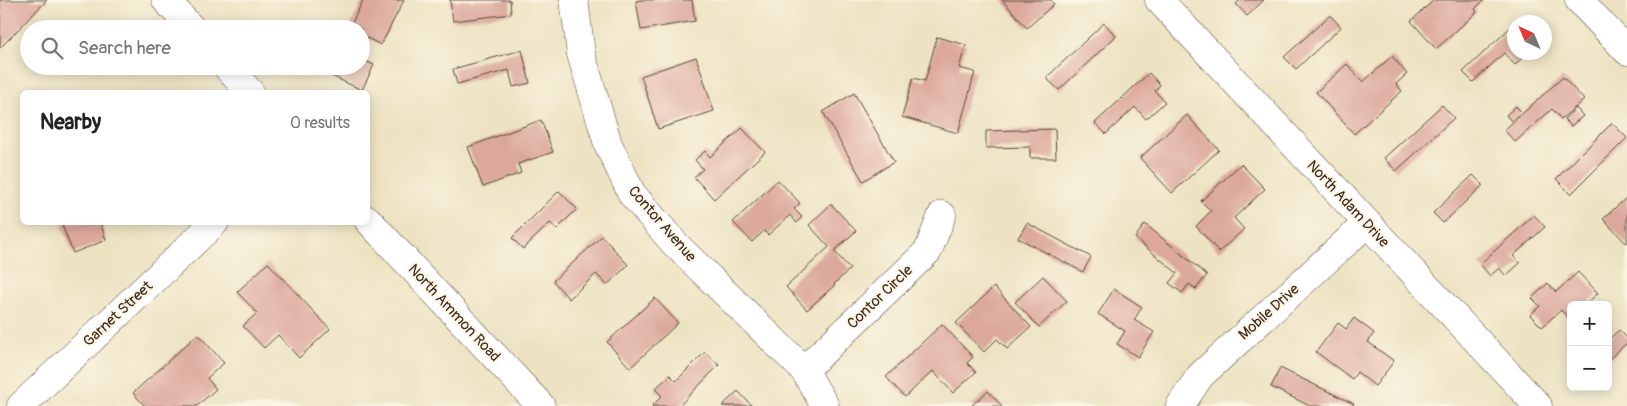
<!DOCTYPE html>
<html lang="en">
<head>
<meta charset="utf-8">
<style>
  :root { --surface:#fff; --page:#f6f6f6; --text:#222; --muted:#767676; --line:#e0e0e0 }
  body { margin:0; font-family:Pangolin,sans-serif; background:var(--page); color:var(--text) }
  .controls { position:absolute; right:15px; bottom:15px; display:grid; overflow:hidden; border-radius:8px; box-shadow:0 2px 12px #0003 }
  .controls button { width:45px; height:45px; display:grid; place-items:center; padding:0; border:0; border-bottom:1px solid var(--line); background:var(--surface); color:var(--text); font:25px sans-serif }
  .compass { position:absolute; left:1507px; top:15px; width:45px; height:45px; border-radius:50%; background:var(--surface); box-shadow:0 2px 12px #0003; rotate:316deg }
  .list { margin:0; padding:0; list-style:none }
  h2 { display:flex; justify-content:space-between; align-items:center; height:65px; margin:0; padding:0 20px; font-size:21px }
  h2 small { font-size:16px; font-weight:400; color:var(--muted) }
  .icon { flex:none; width:28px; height:28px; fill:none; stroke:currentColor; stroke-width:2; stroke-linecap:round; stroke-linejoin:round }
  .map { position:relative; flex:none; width:1627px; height:406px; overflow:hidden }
  .search { position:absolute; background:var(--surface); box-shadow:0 2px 12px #0003; left:20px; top:20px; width:350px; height:55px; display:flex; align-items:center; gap:12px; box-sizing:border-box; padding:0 18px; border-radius:28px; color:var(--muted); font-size:19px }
  .panel { position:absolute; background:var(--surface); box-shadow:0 2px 12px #0003; left:20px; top:90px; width:350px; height:135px; border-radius:8px }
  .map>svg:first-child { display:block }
</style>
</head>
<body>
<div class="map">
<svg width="1627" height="406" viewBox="0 0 1627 406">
  <rect width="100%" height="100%" fill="#fcf5e5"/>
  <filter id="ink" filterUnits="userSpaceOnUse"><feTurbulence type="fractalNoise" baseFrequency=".02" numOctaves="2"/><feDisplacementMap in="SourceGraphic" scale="10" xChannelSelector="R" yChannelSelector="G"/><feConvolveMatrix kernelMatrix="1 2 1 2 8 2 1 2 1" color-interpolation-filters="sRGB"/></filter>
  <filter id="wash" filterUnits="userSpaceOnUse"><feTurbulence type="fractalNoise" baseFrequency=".0096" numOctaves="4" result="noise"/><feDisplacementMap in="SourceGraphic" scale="20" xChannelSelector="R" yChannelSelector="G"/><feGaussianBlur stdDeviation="1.12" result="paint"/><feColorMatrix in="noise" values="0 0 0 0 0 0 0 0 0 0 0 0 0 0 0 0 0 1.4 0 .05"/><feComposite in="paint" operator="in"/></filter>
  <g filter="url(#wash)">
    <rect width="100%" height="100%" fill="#ede3c2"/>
    <g id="blocks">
      <!-- building -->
      <g fill="#dca89c">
        <polygon points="0,0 47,0 0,48"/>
        <polygon points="363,0 404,0 381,45 361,35 361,29 349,29"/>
        <polygon points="450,0 510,0 511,14 453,21"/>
        <polygon points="640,0 692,0 695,21 641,30 636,1"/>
        <polygon points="1002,0 1051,0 1054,4 1027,28"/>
        <polygon points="1240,0 1264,0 1247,16 1236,4"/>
        <polygon points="1434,0 1484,0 1475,9 1477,12 1436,49 1411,21"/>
        <polygon points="1330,15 1341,27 1296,69 1284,57"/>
        <polygon points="1104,23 1116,36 1059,90 1046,78"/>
        <polygon points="1514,24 1514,52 1528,52 1515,65 1504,53 1473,82 1463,72"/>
        <polygon points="937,37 966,45 959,68 975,72 958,133 902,117 913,78 925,81"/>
        <polygon points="522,50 530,83 513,87 509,70 457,84 453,69"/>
        <polygon points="1392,56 1407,74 1396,84 1402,91 1354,134 1316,92 1347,64 1363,82"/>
        <polygon points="696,57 714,111 658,129 641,76"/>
        <polygon points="361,59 374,65 362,90 310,66 361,66"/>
        <polygon points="1149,73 1160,85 1155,91 1165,102 1146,119 1135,107 1106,134 1095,123"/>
        <polygon points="1563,77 1584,100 1561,119 1552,109 1515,142 1504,130"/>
        <polygon points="854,93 894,162 863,181 823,112"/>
        <polygon points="1442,105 1454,118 1396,171 1384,158"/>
        <polygon points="1516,106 1521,112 1511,121 1506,115"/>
        <polygon points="1576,108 1583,116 1571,126 1564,119"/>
        <polygon points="1187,115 1219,150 1172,193 1140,158"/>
        <polygon points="541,120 553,152 518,164 521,173 483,187 468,147"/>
        <polygon points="1612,123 1627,138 1571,194 1556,179"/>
        <polygon points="742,128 765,152 714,199 694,177 703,169 695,160 705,151 710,157"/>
        <polygon points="1055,129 1056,158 1030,158 1030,147 986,148 986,131"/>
        <polygon points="1241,164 1265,189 1234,218 1244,229 1219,252 1196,226 1211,211 1201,201"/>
        <polygon points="1473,175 1483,185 1443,223 1433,213"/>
        <polygon points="778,180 800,203 794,209 802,217 797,223 790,215 768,235 764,231 752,242 733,222"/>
        <polygon points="559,191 577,209 557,229 550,223 523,249 512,238"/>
        <polygon points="1627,197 1627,244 1603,219"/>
        <polygon points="831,204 856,231 834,251 850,269 834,284 835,285 807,310 786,287 829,247 809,225"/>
        <polygon points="1534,215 1545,227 1513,256 1520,263 1506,276 1499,268 1490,276 1480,264"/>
        <polygon points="70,222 100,222 106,240 73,253 62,225"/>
        <polygon points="1027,223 1091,257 1083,272 1018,238"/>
        <polygon points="1145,224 1207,275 1196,289 1189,284 1182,293 1169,283 1177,273 1135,238"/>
        <polygon points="602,236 628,265 607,285 596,274 569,299 553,281"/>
        <polygon points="268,263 330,329 299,358 278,335 264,348 243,326 257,313 237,292"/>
        <polygon points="1578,272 1598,293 1585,305 1571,305 1569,319 1561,310 1542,327 1530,315 1540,306 1532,298 1548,283 1556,292"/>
        <polygon points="1043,276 1067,301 1039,327 1015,302"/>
        <polygon points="994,287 1031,327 1007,349 997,339 984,352 956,323"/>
        <polygon points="1114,289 1142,307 1134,320 1154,332 1138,357 1117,344 1125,331 1098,314"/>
        <polygon points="655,298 678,323 630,368 607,342"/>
        <polygon points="1354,318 1374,333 1368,342 1394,361 1375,386 1357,372 1352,379 1316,352 1338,323 1346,329"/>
        <polygon points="942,324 973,357 967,363 976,372 953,393 933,371 905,397 886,377"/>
        <polygon points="1619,330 1627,338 1627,343 1608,360 1608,340"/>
        <polygon points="198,334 224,363 207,378 216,389 197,406 145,406 133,393"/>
        <polygon points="705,352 719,365 679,406 652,406 662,396 655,389 670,375 676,381"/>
        <polygon points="1280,368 1354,404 1353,406 1310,406 1271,387"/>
        <polygon points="738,391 752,406 722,406"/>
        <polygon points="988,391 1002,406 971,406"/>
      </g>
    </g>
  </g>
  <g filter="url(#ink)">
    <use href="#blocks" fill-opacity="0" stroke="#564637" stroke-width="1"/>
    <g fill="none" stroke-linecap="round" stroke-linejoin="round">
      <defs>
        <g id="street">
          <polyline points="574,0 581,54 608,144 632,194 675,244 804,370 825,406"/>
          <polyline points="1159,0 1538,406"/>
          <polyline points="1579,0 1627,51"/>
          <polyline points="804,370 928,251 942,215"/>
          <polyline points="21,406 215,222"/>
          <polyline points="1180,406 1200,376 1366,224"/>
        </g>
        <g id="secondary">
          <polyline points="166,0 192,29"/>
          <polyline points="226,66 250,92"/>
          <polyline points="368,220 541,406"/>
        </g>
      </defs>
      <!-- street casing -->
      <use href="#street" stroke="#564637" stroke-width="29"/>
      <!-- secondary casing -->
      <use href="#secondary" stroke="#564637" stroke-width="29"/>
      <!-- street -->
      <use href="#street" stroke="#fff" stroke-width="28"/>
      <!-- secondary -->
      <use href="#secondary" stroke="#fff" stroke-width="28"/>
    </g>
  </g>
  <g text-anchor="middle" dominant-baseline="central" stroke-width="4" stroke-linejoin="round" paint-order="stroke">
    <!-- street labels -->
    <g font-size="15" fill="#3b2a1e" stroke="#fcf5e5">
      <text transform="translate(1348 204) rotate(47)">North Adam Drive</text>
      <text transform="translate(662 224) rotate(49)">Contor Avenue</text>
      <text transform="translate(880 297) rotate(-44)">Contor Circle</text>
      <text transform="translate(1269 312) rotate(-42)">Mobile Drive</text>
      <text transform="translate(454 313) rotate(47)">North Ammon Road</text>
      <text transform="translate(118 314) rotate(-43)">Garnet Street</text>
    </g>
  </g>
</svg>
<div class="controls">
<button>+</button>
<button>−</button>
</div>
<svg class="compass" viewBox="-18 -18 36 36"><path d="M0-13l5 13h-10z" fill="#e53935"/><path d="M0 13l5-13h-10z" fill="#767676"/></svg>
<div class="search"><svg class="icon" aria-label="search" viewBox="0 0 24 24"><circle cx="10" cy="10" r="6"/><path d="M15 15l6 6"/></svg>Search here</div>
<section class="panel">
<h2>Nearby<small>0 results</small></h2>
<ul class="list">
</ul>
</section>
</div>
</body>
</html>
